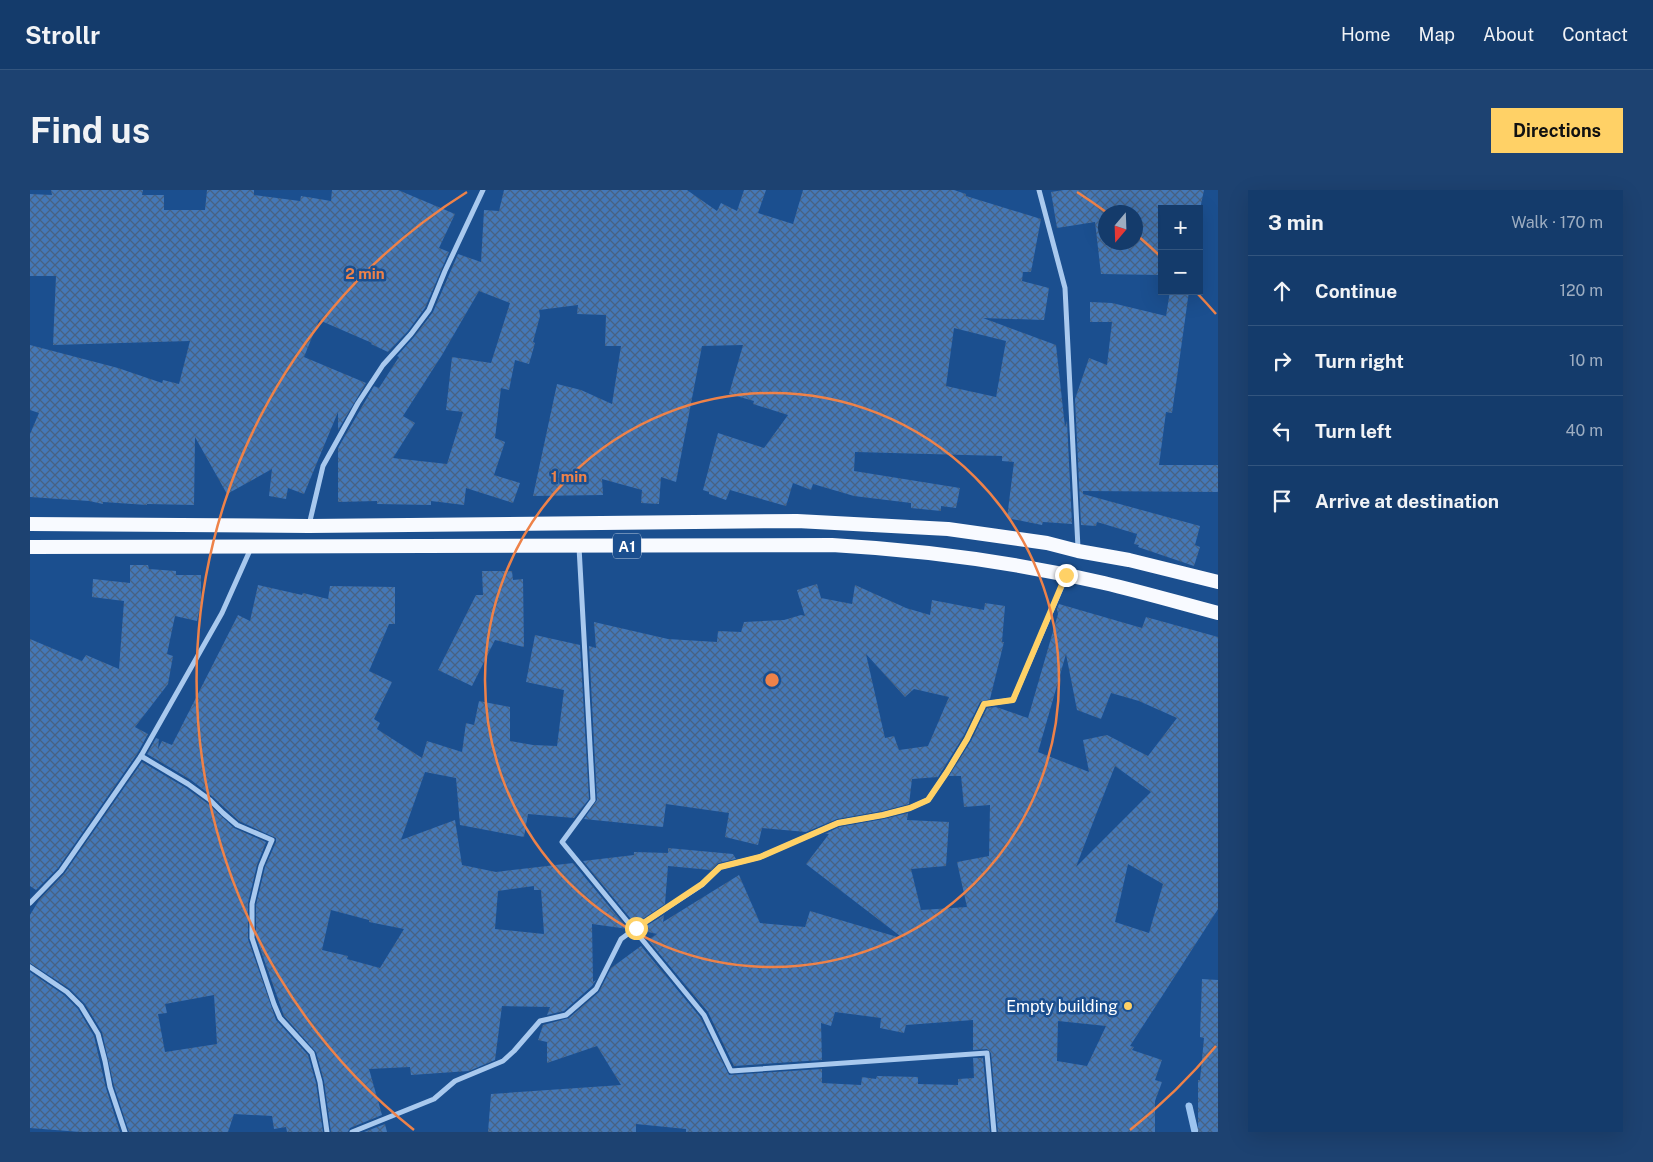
<!DOCTYPE html>
<html lang="en">
<head>
<meta charset="utf-8">
<style>
  :root { --surface:#143b6b; --page:#1d4271; --text:#f1f3f6; --muted:#9dadc1; --line:#33557e; --accent:#ffd166 }
  body { margin:0; font-family:"Public Sans",sans-serif; background:var(--page); color:var(--text) }
  .controls { position:absolute; right:15px; top:15px; display:grid; overflow:hidden; border-radius:0px; box-shadow:0 5px 20px #0002 }
  .controls button { width:45px; height:45px; display:grid; place-items:center; padding:0; border:0; border-bottom:1px solid var(--line); background:var(--surface); color:var(--text); font:25px sans-serif }
  .compass { position:absolute; left:1068px; top:15px; width:45px; height:45px; border-radius:50%; background:var(--surface); box-shadow:0 5px 20px #0002; rotate:199deg }
  .stop { position:absolute; width:15px; height:15px; margin:-11px; border:4px solid #ffd166; border-radius:50%; background:#fff }
  .stop.end { background:#ffd166; border-color:#fff; box-shadow:0 1px 5px #0008 }
  .list { margin:0; padding:0; list-style:none }
  h2 { display:flex; justify-content:space-between; align-items:center; height:65px; margin:0; padding:0 20px; font-size:21px }
  h2 small { font-size:16px; font-weight:400; color:var(--muted) }
  .list li { display:grid; grid-template-columns:32px 1fr auto; gap:15px; align-items:center; box-sizing:border-box; height:70px; padding:0 20px; border-top:1px solid var(--line) }
  .list b { display:block; font-size:19px; white-space:nowrap }
  .list em { font-size:16px; font-style:normal; color:var(--muted) }
  .icon { flex:none; width:28px; height:28px; fill:none; stroke:currentColor; stroke-width:2; stroke-linecap:round; stroke-linejoin:round }
  .map { position:relative; flex:none; width:1188px; height:942px; overflow:hidden; border-radius:0px }
  header { display:flex; align-items:center; gap:30px; box-sizing:border-box; height:70px; padding:0 25px; background:var(--surface); border-bottom:1px solid var(--line) }
  header strong { font-size:24px }
  nav { display:flex; gap:28px; margin-inline-start:auto; font-size:18px }
  .intro { display:flex; align-items:center; justify-content:space-between; box-sizing:border-box; height:120px; padding:0 30px }
  h1 { margin:0; font-size:35px }
  .button { padding:12px 22px; border-radius:0px; background:var(--accent); color:#111; font-size:18px; font-weight:700 }
  main { display:flex; gap:30px; padding:0 30px }
  aside { flex:1; background:var(--surface); border-radius:0px; box-shadow:0 5px 20px #0002 }
  .map>svg:first-child { display:block }
</style>
</head>
<body>
<header>
<strong>Strollr</strong>
<nav><a>Home</a><a>Map</a><a>About</a><a>Contact</a></nav>
</header>
<div class="intro"><h1>Find us</h1><a class="button">Directions</a></div>
<main>
<div class="map">
<svg width="1188" height="942" viewBox="0 0 1188 942">
  <defs>
    <pattern id="building-cross-hatch" width="8" height="8" patternUnits="userSpaceOnUse" patternTransform="scale(1.25)"><rect width="8" height="8" fill="#4478b7"/><path d="M0 0l8 8M0 8l8-8" fill="none" stroke="#486282"/></pattern>
  </defs>
  <rect width="100%" height="100%" fill="#1b4f8f"/>
  <g fill="none" stroke-linecap="round" stroke-linejoin="round">
    <!-- stream -->
    <polyline stroke="#9cc4f0" stroke-width="7" points="1159,916 1165,942"/>
  </g>
  <!-- building -->
  <g fill="url(#building-cross-hatch)" fill-rule="evenodd">
    <polygon points="21,0 113,0 112,5 134,5 134,20 175,20 177,0 224,0 224,5 270,11 271,6 301,11 302,0 368,0 425,24 409,58 419,62 395,118 378,141 358,162 341,154 342,153 289,130 274,167 336,193 308,240 308,222 274,304 258,298 256,309 239,306 242,279 197,304 165,247 164,315 117,314 117,315 73,312 73,314 59,311 0,307 0,244 9,223 0,220 0,155 88,178 132,193 133,190 149,194 160,151 23,155 26,86 0,86 0,4 22,5"/>
    <path d="M474,0H657L687,21L691,13L707,21L714,0H736L728,23L763,34L773,0H924L936,4V6L1011,29L1001,82H993L992,91L1019,98L1014,130L953,128L1026,155L1035,237L1037,231L1042,334L1013,332L1012,335L977,328L984,272L972,271V266L825,262L824,281L930,298L926,318L911,316V321L881,318V313L824,306L783,294L781,300L763,293L756,316L700,300L696,310L679,304V302L673,300L688,243L734,258L758,225L723,214L724,211L699,204L713,155L672,156L646,292L631,287L629,314L611,313L612,300L572,289L573,305L503,306L527,194L551,200L582,214L591,156H575L576,125L547,124L548,115L509,120L510,126L503,152L505,153L499,174L485,170L479,200L471,198L465,248L475,252L464,285L490,293L483,313L436,298L434,315L401,311V315L347,314V311L308,312V258L344,196L349,198L369,167L367,166L384,147L403,122L428,64L451,72L454,20L469,21ZM449,101L480,113L461,173L422,167L416,220L433,222L417,274L363,268L385,233L373,226L412,165ZM924,138L976,151L966,207L916,196Z"/>
    <path d="M1034,0H1174L1169,24V19H1132L1130,85L1071,84L1065,32L1027,38L1021,2ZM1076,22H1106V52H1076Z"/>
    <polygon points="1140,101 1159,101 1142,223 1136,222 1129,275 1188,275 1188,302 1053,301 1053,304 1170,336 1165,355 1170,357 1164,376 1108,357 1109,355 1104,354 1107,344 1067,332 1066,336 1051,335 1045,209 1059,168 1077,175 1082,132 1060,132 1060,112 1082,113 1136,126"/>
    <polygon points="100,375 118,375 119,379 146,381 146,385 171,385 171,413 167,431 145,426 137,464 143,466 138,494 105,537 118,544 107,564 28,678 6,700 0,696 0,449 52,471 56,465 89,479 94,411 62,407 63,389 100,393"/>
    <polygon points="452,381 482,381 483,390 493,389 494,457 465,450 442,496 408,480 446,405 453,405"/>
    <path d="M787,394L791,408L822,414L825,395L876,418L900,425L902,410L954,420L955,413L975,416L972,452H974L960,509L950,512L933,547L908,587L882,589L879,614L852,621L807,629L776,642L732,638L728,655L695,647L699,623L636,614L633,637L554,629L567,610L559,456L566,458L564,432L638,449L687,452L688,441L711,442L714,432L754,430L771,425L775,426L767,400ZM836,464L875,507L884,499L919,507L898,556L869,560L864,546L855,548Z"/>
    <path d="M228,395L272,405L273,403L298,409L300,396L365,397V434H359L339,481L362,492L344,529L350,533L347,539L392,568L397,551L432,562L436,533L444,535L449,511L480,517V551L503,555L527,556L534,500L496,492L505,445L550,455L559,609L544,628L498,624L494,647L430,635L426,588L395,582L371,650L425,630L432,675L466,682L543,673L598,739L562,734L563,792L566,790L562,796L534,821L517,825L520,817L472,816L465,870L439,881L381,885L380,877L339,879L352,925L320,938L318,942H301L294,891L286,862L254,826L226,747V715L235,677L246,652V648L209,631L183,607L161,590L117,564L126,548L129,549L128,559L132,551L142,555L208,425L220,431ZM504,696V700H511L514,744L465,739L468,701ZM301,720L339,730V732L374,739L350,778L317,769L318,766L292,760Z"/>
    <path d="M1029,414L1112,438L1116,427L1188,447V719L1100,856L1104,857L1102,860L1132,870L1125,890L1132,892L1125,911V942H968L961,863L957,859L943,860V830L876,835L874,843L850,838L851,828L805,822L801,836L791,833L792,870L704,876L678,822L618,750L627,744L610,740L634,725L633,732L709,685L730,733L775,737L780,721L874,749L776,674L799,644H795L809,637L854,629L878,623L877,630L919,632L916,676L881,679L891,720L937,717L927,672L959,666L960,615L934,617L931,586H919L941,551L957,518L966,517L998,528L1028,424L1027,419ZM1036,464L1047,520L1071,529L1081,503L1109,511L1147,528L1118,566L1077,545L1053,550L1059,582L1008,562ZM1085,576L1121,602L1046,677L1067,622ZM1098,674L1133,694L1119,743L1085,732ZM1028,831L1076,836L1057,876L1027,871Z"/>
    <path d="M112,572L156,598L177,613L204,638L236,652L227,675L218,713V749L246,830L278,865L286,893L293,942H257L256,937L244,939L242,926L204,924L198,942H99L84,896L72,842L55,814L40,799L0,773V725L9,710L34,684ZM184,805L187,854L135,862L128,824L137,823L135,814Z"/>
    <polygon points="638,658 703,664 706,669 688,673 681,680 638,676 635,714 605,734 553,671 604,665 604,662 638,663"/>
    <polygon points="611,756 670,827 699,885 792,879 792,893 831,895 832,887 846,889 847,886 888,887 888,894 928,895 928,889 944,888 943,868 953,868 960,942 656,942 656,939 606,934 606,942 458,942 461,904 591,895 567,856 517,873 517,852 508,850 513,835 539,828 569,802 581,778"/>
    <polygon points="0,782 34,805 48,819 64,846 76,898 90,942 50,942 0,938"/>
    <polygon points="1172,789 1188,790 1188,942 1168,942 1168,890 1170,890 1174,848 1170,847"/>
    <polygon points="355,934 357,942 334,942"/>
  </g>
  <g fill="none" stroke-linecap="round" stroke-linejoin="round">
    <!-- minor -->
    <g stroke="#a9c9ee" stroke-width="5">
      <polyline points="1009,0 1035,98 1048,358"/>
      <polyline points="279,335 293,276 328,213 353,175 381,144 399,120 415,81 453,0"/>
      <polyline points="549,357 563,610 532,652 674,825 701,881 957,863 964,942"/>
      <polyline points="111,566 158,594 180,610 193,623 207,635 242,650 231,676 222,714 222,748 244,814 250,828 282,863 290,892 297,942"/>
      <polyline points="0,713 31,681 111,566 192,423 221,358"/>
      <polyline points="0,777 37,802 51,816 68,844 75,871 80,897 95,942"/>
      <polyline points="322,942 404,909 425,891 473,871 484,861 510,831 536,825 566,799 591,749 606,738 672,695 690,677 730,667 808,633 853,625 880,618 898,610 917,582 937,549 954,514 983,510 1036,387"/>
    </g>
    <!-- trunk -->
    <g stroke="#f8faff" stroke-width="14">
      <polyline points="0,334 279,336 767,331 918,339 1017,353 1048,361 1099,370 1188,392"/>
      <path d="M0,357L802,355C893,360 984,372 1074,393C1112,402 1150,413 1188,423"/>
    </g>
  </g>
  <g fill="none" stroke-linecap="round" stroke-linejoin="round">
    <!-- route -->
    <polyline stroke="#ffd166" stroke-width="6" points="606,738 672,694 690,677 730,667 808,633 853,625 880,618 898,610 917,582 937,549 954,514 983,510 1036,385"/>
  </g>
  <!-- distance rings -->
  <g fill="none" stroke="#ee8249" stroke-width="2.5">
    <circle cx="742" cy="490" r="287"/>
    <path d="M1186 856A575 575 0 0 1 1100 940M384 940A575 575 0 0 1 437 2M1047 2A575 575 0 0 1 1076 22M1108 46A575 575 0 0 1 1130 66M1166 102A575 575 0 0 1 1186 124"/>
  </g>
  <!-- markers -->
  <circle fill="#ffd166" stroke="#1b4f8f" stroke-width="2" cx="1098" cy="816" r="5"/>
  <g text-anchor="middle" dominant-baseline="central" stroke-width="5" stroke-linejoin="round" paint-order="stroke">
    <!-- shield labels -->
    <rect fill="#1b4f8f" stroke="#bbcadd" stroke-width="1" x="583" y="343.5" width="28" height="25" rx="4"/>
    <g font-size="15" font-weight="bold" fill="#fff">
      <text x="597" y="356">A1</text>
    </g>
    <!-- poi labels -->
    <g font-size="16" fill="#fff" stroke="#1b4f8f" text-anchor="end">
      <text x="1088" y="816">Empty building</text>
    </g>
  </g>
  <circle cx="742" cy="490" r="8" fill="#ee8249" stroke="#1b4f8f" stroke-width="2.5"/>
  <g font-size="15" text-anchor="middle" font-weight="bold" fill="#ee8249" stroke="#1b4f8f" stroke-width="5" stroke-linejoin="round" paint-order="stroke">
    <text x="335" y="89">2 min</text>
    <text x="539" y="292">1 min</text>
  </g>
</svg>
<div class="controls">
<button>+</button>
<button>−</button>
</div>
<svg class="compass" viewBox="-18 -18 36 36"><path d="M0-13l5 13h-10z" fill="#e53935"/><path d="M0 13l5-13h-10z" fill="#9dadc1"/></svg>
<div class="stop" style="left:606px;top:738px"></div>
<div class="stop end" style="left:1036px;top:385px"></div>
</div>
<aside>
<h2>3 min<small>Walk · 170 m</small></h2>
<ul class="list">
<li><svg class="icon" aria-label="ahead" viewBox="0 0 24 24"><path d="M12 20V5M6 11l6-6 6 6"/></svg><div><b>Continue</b></div><em>120 m</em></li>
<li><svg class="icon" aria-label="right" viewBox="0 0 24 24"><path d="M7 20v-9h11M14 6l5 5-5 5"/></svg><div><b>Turn right</b></div><em>10 m</em></li>
<li><svg class="icon" aria-label="left" viewBox="0 0 24 24"><path d="M17 20v-9H6M10 6l-5 5 5 5"/></svg><div><b>Turn left</b></div><em>40 m</em></li>
<li><svg class="icon" aria-label="arrive" viewBox="0 0 24 24"><path d="M6 21V4h12l-3 4 3 4H6"/></svg><div><b>Arrive at destination</b></div></li>
</ul>
</aside>
</main>
</body>
</html>
